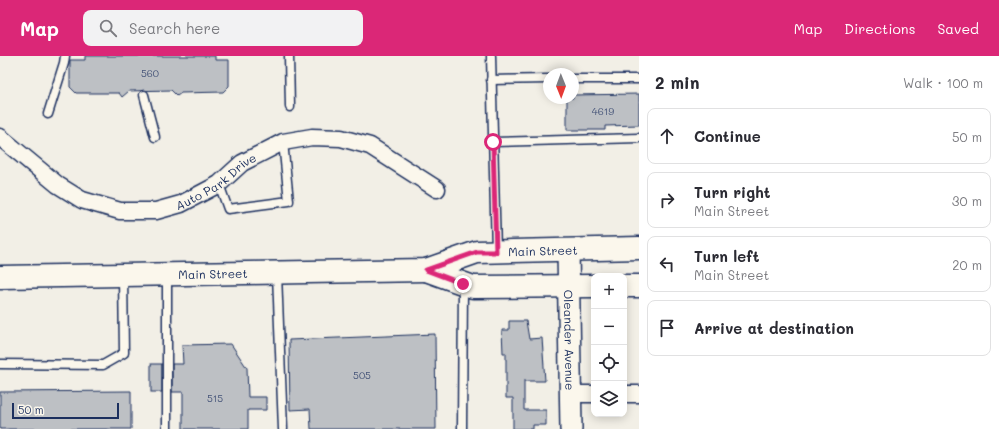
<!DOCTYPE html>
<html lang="en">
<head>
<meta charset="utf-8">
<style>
  :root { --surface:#fff; --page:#f2f2f3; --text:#2b2b33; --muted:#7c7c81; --line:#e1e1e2; --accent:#db2777 }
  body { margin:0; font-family:Mali,sans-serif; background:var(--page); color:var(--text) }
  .controls { position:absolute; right:12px; bottom:12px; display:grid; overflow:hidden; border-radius:8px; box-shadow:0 2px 10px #0003 }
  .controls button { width:36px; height:36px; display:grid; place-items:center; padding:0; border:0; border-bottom:1px solid var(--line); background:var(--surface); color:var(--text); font:20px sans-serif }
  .compass { position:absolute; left:543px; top:12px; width:36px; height:36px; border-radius:50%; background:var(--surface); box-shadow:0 2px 10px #0003; rotate:179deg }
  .scale { position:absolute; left:12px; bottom:10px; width:107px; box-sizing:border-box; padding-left:4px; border:2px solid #1b2f5e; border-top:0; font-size:11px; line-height:14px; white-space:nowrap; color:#1b2f5e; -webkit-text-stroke:3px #fbf7ec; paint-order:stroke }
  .stop { position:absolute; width:12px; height:12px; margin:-9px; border:3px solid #db2777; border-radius:50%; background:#fff }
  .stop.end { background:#db2777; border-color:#fff; box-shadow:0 1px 4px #0008 }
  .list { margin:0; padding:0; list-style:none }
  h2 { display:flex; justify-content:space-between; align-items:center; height:52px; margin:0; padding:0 16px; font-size:17px }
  h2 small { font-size:13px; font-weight:400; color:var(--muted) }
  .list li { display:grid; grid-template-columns:26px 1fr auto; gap:12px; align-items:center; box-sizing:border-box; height:56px; margin:0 8px 8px; padding:0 8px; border:1px solid var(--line); border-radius:8px }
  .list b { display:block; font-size:15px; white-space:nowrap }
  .list p { margin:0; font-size:13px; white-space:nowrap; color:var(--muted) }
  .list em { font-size:13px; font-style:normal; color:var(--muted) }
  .icon { flex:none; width:22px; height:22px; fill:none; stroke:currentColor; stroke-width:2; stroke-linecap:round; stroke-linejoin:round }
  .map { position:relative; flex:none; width:639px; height:373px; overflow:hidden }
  header { display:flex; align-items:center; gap:24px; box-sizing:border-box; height:56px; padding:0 20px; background:var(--accent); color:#fff }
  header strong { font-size:19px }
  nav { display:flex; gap:22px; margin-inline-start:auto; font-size:14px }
  .search { width:280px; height:36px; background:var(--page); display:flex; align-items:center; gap:10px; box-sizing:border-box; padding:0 14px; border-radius:8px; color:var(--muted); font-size:15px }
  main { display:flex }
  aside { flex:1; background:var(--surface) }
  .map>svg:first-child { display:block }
</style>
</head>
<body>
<header>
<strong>Map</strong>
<div class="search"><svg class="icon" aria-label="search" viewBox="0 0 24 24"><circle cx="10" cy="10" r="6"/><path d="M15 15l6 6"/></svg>Search here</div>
<nav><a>Map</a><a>Directions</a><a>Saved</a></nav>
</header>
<main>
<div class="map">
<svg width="639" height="373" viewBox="0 0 639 373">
  <rect width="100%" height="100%" fill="#f2efe6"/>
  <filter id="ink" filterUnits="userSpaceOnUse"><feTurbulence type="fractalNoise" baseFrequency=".025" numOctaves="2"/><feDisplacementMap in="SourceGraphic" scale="8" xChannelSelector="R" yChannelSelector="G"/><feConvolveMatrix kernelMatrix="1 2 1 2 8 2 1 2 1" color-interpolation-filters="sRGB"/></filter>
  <g filter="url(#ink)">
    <!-- building -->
    <g fill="#bdc0c4" stroke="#1b2f5e">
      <polygon points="85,0 215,0 215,4 229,4 229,30 223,36 181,37 177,40 171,34 129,35 122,41 119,37 76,37 70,31 70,4 85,4"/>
      <polygon points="639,38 639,69 605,70 605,74 567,74 567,42 573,42 573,39"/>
      <polygon points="509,265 526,265 529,283 542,282 545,325 524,325 524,354 546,354 546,369 533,369 533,373 513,373 513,342 506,342 506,297 503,297 502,274 509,274"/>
      <polygon points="435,278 436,373 311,373 310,353 290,354 289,284"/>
      <polygon points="231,288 247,312 248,341 266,341 266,354 248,354 248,373 183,373 183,336 172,336 172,308 183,308 182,289"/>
      <rect x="151" y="308" width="11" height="28"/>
      <polygon points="131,335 131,373 0,373 0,336"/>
    </g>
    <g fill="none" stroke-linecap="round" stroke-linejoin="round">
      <defs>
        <g id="service">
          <polyline points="289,0 290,51"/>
          <polyline points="491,0 496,195"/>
          <polyline points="573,23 639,23"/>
          <polyline points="491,24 549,23"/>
          <polyline points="144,39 155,81"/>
          <polyline points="48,58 64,7 65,0"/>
          <polyline points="493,86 639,82"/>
          <polyline points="219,128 228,153 289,145 283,86"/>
          <polyline points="277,218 283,373"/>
          <polyline points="167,219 167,373"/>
          <polyline points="0,308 103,309 124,297 123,219"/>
          <polyline points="462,373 463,229"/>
        </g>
        <g id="minor">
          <path id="s1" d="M0,81L58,129L82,144L120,155H156L181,148L219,128L242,107L283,86L312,81L341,82L370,90L437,133"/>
          <polyline points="570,338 594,338"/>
          <polyline points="624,338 639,338"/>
        </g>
        <g id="tertiary">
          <path id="s2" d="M568,194L571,373"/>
        </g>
        <g id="secondary">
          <polyline points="426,214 473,231 594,230"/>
          <path id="s3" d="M0,221L426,214L477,196L639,192"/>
          <polyline points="624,230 639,230"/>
        </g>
      </defs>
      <!-- service casing -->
      <use href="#service" stroke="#1b2f5e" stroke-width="11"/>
      <!-- minor casing -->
      <use href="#minor" stroke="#1b2f5e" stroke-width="19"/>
      <!-- tertiary casing -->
      <use href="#tertiary" stroke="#1b2f5e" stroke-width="24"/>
      <!-- secondary casing -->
      <use href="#secondary" stroke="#1b2f5e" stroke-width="25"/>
      <!-- service -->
      <use href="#service" stroke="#fbf7ec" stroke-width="8"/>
      <!-- minor -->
      <use href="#minor" stroke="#fbf7ec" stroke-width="16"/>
      <!-- tertiary -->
      <use href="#tertiary" stroke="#fbf7ec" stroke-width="21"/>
      <!-- secondary -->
      <use href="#secondary" stroke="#fbf7ec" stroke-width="22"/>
    </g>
  </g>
  <g fill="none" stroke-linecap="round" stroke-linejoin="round" filter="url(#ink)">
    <!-- route -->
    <polyline stroke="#db2777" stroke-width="5" points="463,228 426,214 477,196 496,196 493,86"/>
  </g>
  <g text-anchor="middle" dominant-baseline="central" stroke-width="3.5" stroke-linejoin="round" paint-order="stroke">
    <!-- number labels -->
    <g font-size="10" fill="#445378">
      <text x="150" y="17">560</text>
      <text x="603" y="55">4619</text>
      <text x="362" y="319">505</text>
      <text x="215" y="342">515</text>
    </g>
    <!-- street labels -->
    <g font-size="12" fill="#1b2f5e" stroke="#fbf7ec">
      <text stroke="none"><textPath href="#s1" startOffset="247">Auto Park Drive</textPath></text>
      <text stroke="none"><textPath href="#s3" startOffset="546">Main Street</textPath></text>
      <text stroke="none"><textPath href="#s3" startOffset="213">Main Street</textPath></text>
      <text stroke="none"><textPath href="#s2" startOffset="90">Oleander Avenue</textPath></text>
    </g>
  </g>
</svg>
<div class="controls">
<button>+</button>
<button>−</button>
<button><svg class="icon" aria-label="locate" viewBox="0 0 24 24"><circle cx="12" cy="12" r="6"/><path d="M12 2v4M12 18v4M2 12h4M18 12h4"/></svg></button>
<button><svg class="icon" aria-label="layers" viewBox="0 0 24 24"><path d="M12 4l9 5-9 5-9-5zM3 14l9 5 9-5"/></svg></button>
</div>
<svg class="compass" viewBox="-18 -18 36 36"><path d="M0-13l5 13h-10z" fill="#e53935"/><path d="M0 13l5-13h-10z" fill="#7c7c81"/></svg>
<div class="scale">50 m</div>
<div class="stop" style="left:493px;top:86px"></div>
<div class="stop end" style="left:463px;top:228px"></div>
</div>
<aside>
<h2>2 min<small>Walk · 100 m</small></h2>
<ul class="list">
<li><svg class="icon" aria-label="ahead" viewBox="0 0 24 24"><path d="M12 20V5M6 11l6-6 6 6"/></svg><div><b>Continue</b></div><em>50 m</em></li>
<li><svg class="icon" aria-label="right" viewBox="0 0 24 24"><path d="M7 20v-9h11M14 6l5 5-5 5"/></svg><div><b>Turn right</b><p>Main Street</p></div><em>30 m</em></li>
<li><svg class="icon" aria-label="left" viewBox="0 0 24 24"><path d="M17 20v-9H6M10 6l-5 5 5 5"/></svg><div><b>Turn left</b><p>Main Street</p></div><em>20 m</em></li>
<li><svg class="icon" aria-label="arrive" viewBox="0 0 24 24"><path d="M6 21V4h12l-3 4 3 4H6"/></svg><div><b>Arrive at destination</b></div></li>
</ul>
</aside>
</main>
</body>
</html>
